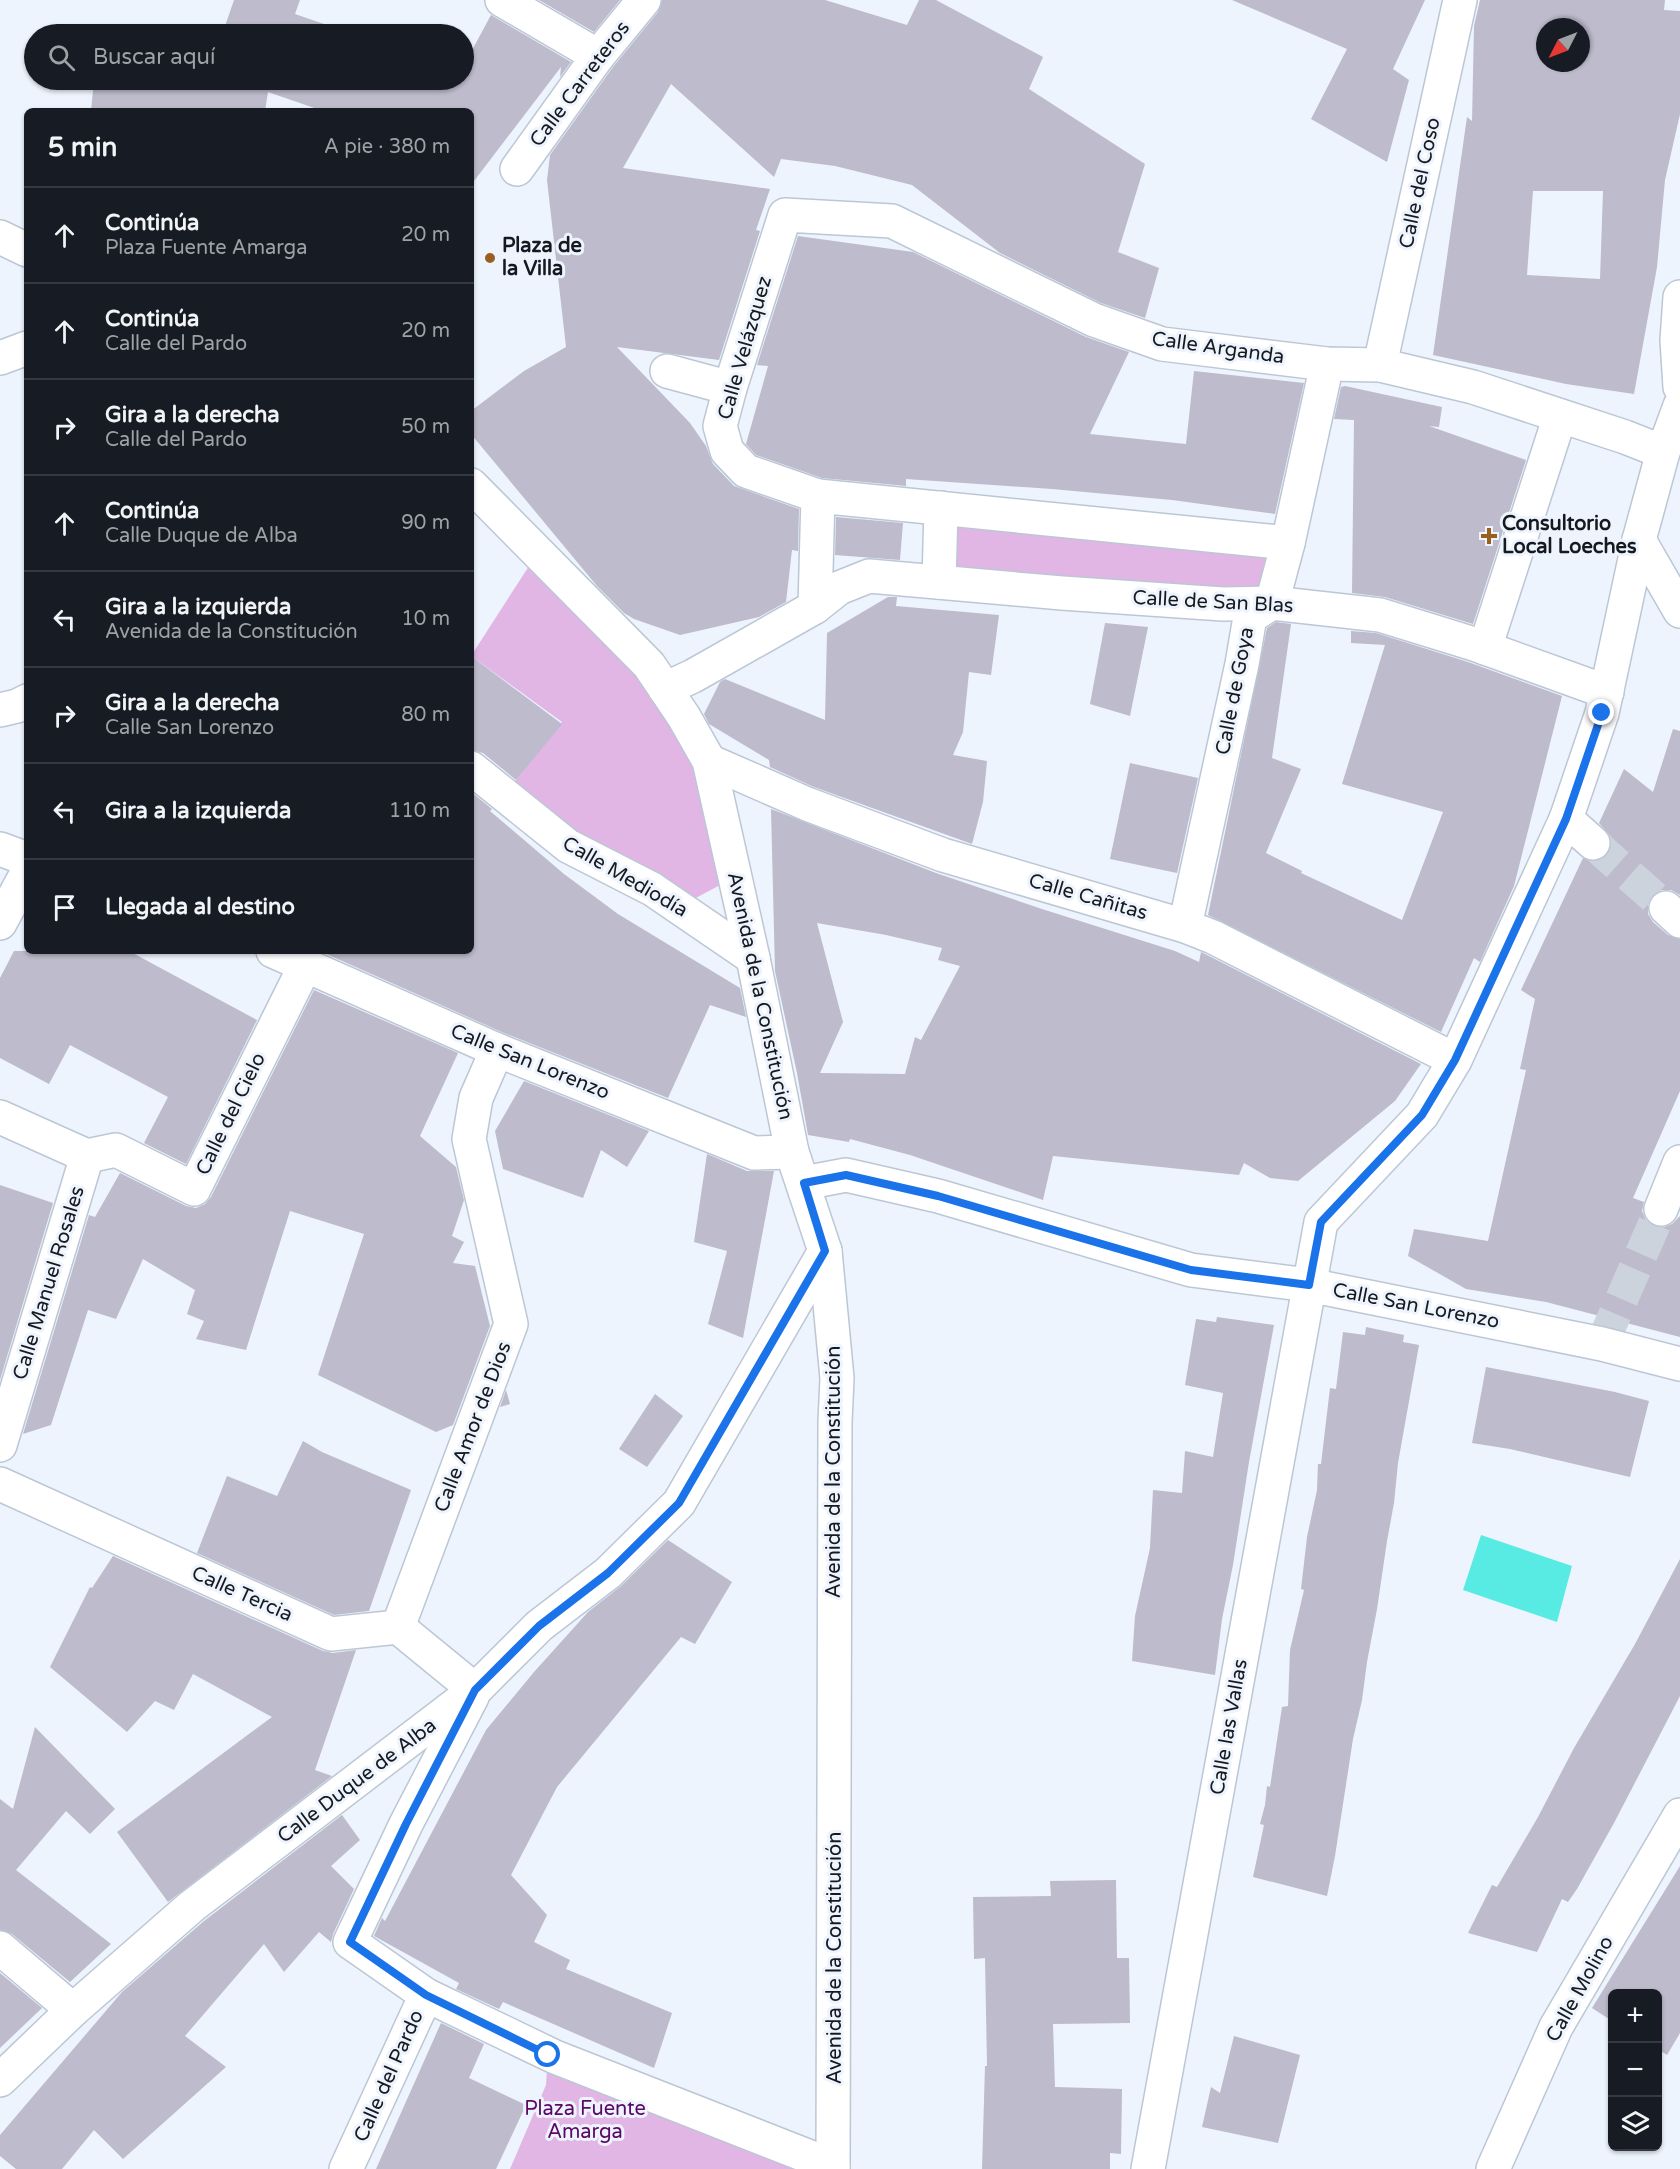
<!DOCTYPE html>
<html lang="es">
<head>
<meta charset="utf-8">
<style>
  :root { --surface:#171b24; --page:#20242c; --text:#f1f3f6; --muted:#9ea1a6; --line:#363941 }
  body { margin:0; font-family:"Varela Round",sans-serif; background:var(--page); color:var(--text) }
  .controls { position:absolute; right:18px; bottom:18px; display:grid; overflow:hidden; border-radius:9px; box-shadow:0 2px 4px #0004 }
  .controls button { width:54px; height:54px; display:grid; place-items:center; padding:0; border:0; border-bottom:2px solid var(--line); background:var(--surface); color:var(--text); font:30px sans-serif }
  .compass { position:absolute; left:1536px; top:18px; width:54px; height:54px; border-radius:50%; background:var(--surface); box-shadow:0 2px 4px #0004; rotate:228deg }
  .stop { position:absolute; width:18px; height:18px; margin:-14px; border:4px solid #1a73e8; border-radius:50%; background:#fff }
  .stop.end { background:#1a73e8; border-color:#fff; box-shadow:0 2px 6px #0008 }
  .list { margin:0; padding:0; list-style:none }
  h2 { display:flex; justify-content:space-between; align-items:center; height:78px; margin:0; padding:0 24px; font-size:26px }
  h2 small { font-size:20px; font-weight:400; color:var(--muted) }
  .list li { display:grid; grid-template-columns:39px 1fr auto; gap:18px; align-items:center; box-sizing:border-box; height:96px; padding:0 24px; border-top:2px solid var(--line) }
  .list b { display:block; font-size:22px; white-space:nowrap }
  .list p { margin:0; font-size:20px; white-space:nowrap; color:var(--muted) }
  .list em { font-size:20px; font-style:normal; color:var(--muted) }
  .icon { flex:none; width:33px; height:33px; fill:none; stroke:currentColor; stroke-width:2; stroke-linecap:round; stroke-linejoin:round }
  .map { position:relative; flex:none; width:1680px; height:2169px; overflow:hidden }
  .search { position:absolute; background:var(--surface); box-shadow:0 2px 4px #0004; left:24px; top:24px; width:450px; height:66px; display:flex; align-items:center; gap:15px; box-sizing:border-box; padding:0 21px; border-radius:33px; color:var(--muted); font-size:22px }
  .panel { position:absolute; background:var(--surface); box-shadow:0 2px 4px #0004; left:24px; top:108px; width:450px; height:846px; border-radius:9px }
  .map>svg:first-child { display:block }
</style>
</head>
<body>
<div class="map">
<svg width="1680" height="2169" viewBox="0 0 1680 2169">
  <rect width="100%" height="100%" fill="#edf4fd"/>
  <!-- green -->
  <g fill="#e1b6e5">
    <polygon points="941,508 1288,543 1272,603 939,582"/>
    <polygon points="538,552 684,717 735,877 679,907 504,795 562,722 471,656"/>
    <polygon points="548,2055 833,2169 510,2169 546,2085"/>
  </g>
  <!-- water -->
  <polygon fill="#57ebe4" points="1481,1535 1572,1566 1557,1622 1463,1590"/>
  <!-- building -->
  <g fill="#bdbbcc" fill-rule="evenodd">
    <polygon points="234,0 300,0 295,14 353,34 219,34 221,28 224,29"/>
    <polygon points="539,0 620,0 594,32"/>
    <polygon points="662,0 825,0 907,25 919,0 936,0 1043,57 1029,89 1145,164 1118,252 1159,268 1145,318 1101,303 1000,253 912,185 835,166 781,159 774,177 671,84 623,168 770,189 756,230 760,231 719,360 617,347 690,423 706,446 713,464 734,486 799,509 798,551 792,550 786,602 759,617 680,635 634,619 624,613 597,586 471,434 471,411 524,371 566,347 547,180 550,155 613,67 658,12"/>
    <polygon points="1232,0 1425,0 1393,69 1409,80 1387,162 1311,119 1347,49"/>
    <path d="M1480,0H1665L1664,10L1680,11V114L1665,180L1657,267L1634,394L1566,384L1433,355L1467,117L1472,121L1474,26ZM1545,27H1581V63H1545ZM1533,191H1603L1600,279L1527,275Z"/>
    <polygon points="491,15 571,62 560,77 561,67 471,185 471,111 323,111 268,92 265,111 91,111 94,80 464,80 464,65"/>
    <polygon points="798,236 913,252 1086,337 1129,352 1090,434 1186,444 1194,371 1304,383 1275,514 1172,500 1052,489 906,479 906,486 822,478 756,455 746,444 768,366 757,365"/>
    <polygon points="1345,386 1442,407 1439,427 1429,426 1526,460 1473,624 1385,597 1352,593 1354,420 1334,419 1341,387"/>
    <polygon points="836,517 903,523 900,560 835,555"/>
    <polygon points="888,597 897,597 896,606 999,615 991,675 969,672 963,732 953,755 987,761 983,802 972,844 814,787 770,767 769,760 709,724 704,714 720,682 725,679 825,720 827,633"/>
    <polygon points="1276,622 1291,624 1272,758 1301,769 1266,853 1302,871 1301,873 1402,920 1443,812 1342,784 1385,645 1351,643 1351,631 1376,633 1468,662 1562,696 1514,886 1480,962 1474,958 1441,1032 1208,915 1267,628"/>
    <polygon points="1105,623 1148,627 1130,716 1090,704"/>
    <polygon points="471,656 562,724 516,780 483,753 471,750"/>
    <polygon points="1673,729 1680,731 1680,895 1671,890 1661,890 1652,896 1648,904 1648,914 1653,922 1668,935 1680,939 1680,1091 1633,1198 1644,1202 1642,1211 1646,1220 1655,1227 1664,1227 1672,1224 1680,1216 1680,1337 1546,1302 1466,1289 1408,1256 1414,1229 1488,1241 1526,1070 1520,1069 1535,999 1521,990 1583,858 1590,861 1599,861 1607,856 1611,847 1611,837 1599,823 1624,769 1653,792"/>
    <polygon points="1130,763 1198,778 1177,873 1110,859"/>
    <polygon points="471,792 492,809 490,811 564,874 618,914 740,988 746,1017 710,1005 668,1098 504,1033 322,952 471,951"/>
    <path d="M771,809L936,873L1042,909L1175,951L1199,962L1201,952L1205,954L1421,1064L1395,1101L1298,1181L1270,1178L1244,1163L1239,1175L1053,1156L1043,1200L910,1155L850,1139L849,1142L808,1135L797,1073L775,971ZM817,923L886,935L942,948L938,960L960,966L921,1040L915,1037L905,1074L820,1073L843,1022Z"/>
    <polygon points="14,951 129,951 257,1020 186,1164 144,1143 168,1097 70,1045 49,1084 0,1058 0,978"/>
    <polygon points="314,990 458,1053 420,1136 456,1167 464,1200 452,1236 464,1242 453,1263 475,1266 490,1326 453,1425 436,1432 318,1375 364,1234 290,1211 246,1350 196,1339 204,1321 187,1314 195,1290 143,1259 116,1319 88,1310 51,1425 23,1434 89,1215 95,1217 120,1173 186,1206 196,1208 205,1204 211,1197"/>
    <polygon points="524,1081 649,1131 627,1167 601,1150 583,1198 503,1169 495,1131"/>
    <polygon points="707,1154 747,1171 774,1171 743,1338 708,1324 727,1251 694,1242"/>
    <polygon points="0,1185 53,1203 0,1380"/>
    <polygon points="1217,1317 1274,1325 1249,1462 1233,1565 1222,1619 1215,1675 1132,1661 1135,1616 1150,1548 1153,1490 1182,1493 1185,1451 1213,1457 1223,1393 1185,1385 1196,1319 1216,1322"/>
    <polygon points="1366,1327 1404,1335 1403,1342 1419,1345 1398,1463 1394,1503 1387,1541 1377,1609 1367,1662 1362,1700 1353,1739 1335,1856 1327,1896 1253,1877 1264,1825 1260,1824 1265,1805 1267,1786 1270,1787 1282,1707 1288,1706 1290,1650 1304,1590 1301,1589 1307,1537 1317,1490 1318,1464 1321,1464 1330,1388 1336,1389 1343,1332 1365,1335"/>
    <polygon points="1486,1367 1615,1392 1649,1401 1630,1477 1510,1449 1472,1443"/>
    <polygon points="506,1390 510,1404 500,1407"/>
    <polygon points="655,1394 683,1416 647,1467 619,1449"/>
    <polygon points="303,1441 322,1452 411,1490 369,1611 334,1615 197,1553 227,1476 277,1496"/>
    <polygon points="668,1540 732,1582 695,1644 681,1637 557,1787 511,1875 547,1915 534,1942 570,1960 566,1969 672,2013 654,2068 503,2002 499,2009 456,1989 459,1983 374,1936 382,1918 385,1921 486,1730 534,1672 588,1612 621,1586"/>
    <polygon points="113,1556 323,1651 333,1653 356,1650 315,1770 332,1776 168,1902 117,1832 272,1717 193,1674 174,1710 155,1701 127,1732 50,1667 90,1587 92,1588"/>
    <polygon points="1680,1559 1680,1696 1614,1823 1577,1889 1568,1902 1562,1899 1537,1952 1468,1933 1492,1885 1497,1887 1538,1817 1574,1748 1635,1644"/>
    <polygon points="35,1727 115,1809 90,1834 66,1811 16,1870 111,1944 70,1982 12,1934 0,1930 0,1799 13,1809"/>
    <polygon points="342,1815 360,1840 331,1866 354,1889 333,1934 331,1942 319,1932 284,1972 264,1944 185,2036 226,2067 123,2159 94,2130 62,2169 16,2169 0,2156 0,2135 122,1992 204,1921"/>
    <polygon points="1680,1866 1680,2033 1667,2055 1658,2049 1658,1994 1612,1994 1612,2021 1592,2008"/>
    <polygon points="1116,1880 1117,1958 1129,1958 1130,2023 1053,2024 1055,2087 1122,2089 1121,2154 1110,2153 1110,2169 982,2169 985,2066 987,2066 985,1958 974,1959 973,1897 1051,1896 1050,1881"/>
    <polygon points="0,1973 42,2008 0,2048"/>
    <polygon points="441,2023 484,2044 469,2078 526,2105 496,2169 376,2169"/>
    <polygon points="1234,2036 1300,2055 1278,2143 1202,2127 1211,2087 1220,2093"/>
  </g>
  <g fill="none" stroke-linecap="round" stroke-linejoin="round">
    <!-- pedestrian-tunnel -->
    <g stroke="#cdd3dc" stroke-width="33" stroke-dasharray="33 16" stroke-linecap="butt">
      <polyline points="1593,843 1666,908"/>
      <polyline points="1602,1344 1661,1209"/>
    </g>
    <defs>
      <g id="pedestrian">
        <polyline points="1566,819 1593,843"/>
        <polyline points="1666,908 1680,921"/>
        <polyline points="1661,1209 1680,1162"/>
      </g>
      <g id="minor">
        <polyline points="502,0 598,56"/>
        <polyline points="517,169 598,56 644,0"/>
        <polyline points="0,237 27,250"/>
        <polyline points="1680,297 1677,340 1680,387"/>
        <polyline points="1380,365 1460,0"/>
        <polyline points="667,371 730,388"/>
        <polyline points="818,496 746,471 727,451 720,426 730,388 785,215 892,221 1094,320 1162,344 1327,364 1380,365 1473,387 1625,437 1663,452"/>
        <polyline points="1639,540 1680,611"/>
        <polyline points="939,582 941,508"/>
        <polyline points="815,607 818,496 1288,543"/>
        <polyline points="1485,648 1560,416"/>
        <polyline points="665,689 693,676 815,607 839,588 869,576 1062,593 1223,604 1272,603 1380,615 1474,644 1607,692"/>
        <polyline points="0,710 17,706 27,701"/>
        <polyline points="709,761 807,804 943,855 1185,926 1213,937 1455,1060"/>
        <polyline points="471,768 568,846 652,889 753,958"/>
        <polyline points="0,849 27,859"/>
        <polyline points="0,923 27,873"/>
        <polyline points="1185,926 1242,664 1250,617 1272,603 1288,543 1327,364"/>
        <polyline points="273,951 497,1050 754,1153 792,1152"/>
        <polyline points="0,1117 87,1156"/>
        <polyline points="87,1156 116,1150 194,1189 305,966"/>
        <polyline points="804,1183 846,1175 938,1196 1191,1270 1309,1285 1602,1344 1680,1364"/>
        <polyline points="0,1445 87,1156"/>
        <polyline points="0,1484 331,1634 398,1627 475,1690"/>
        <polyline points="398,1627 511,1324 469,1139 476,1098 497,1050"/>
        <polyline points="0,1948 73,2010"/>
        <polyline points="426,1995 555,2057 833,2166"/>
        <polyline points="0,2080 73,2010 192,1906 475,1690 539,1626 608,1573 679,1503 825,1251"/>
        <polyline points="346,2169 426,1995 350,1942 406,1824 472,1697"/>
        <polyline points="1148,2169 1321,1222 1422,1115 1455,1060 1566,819 1602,713 1639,540 1663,452 1680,406"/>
        <polyline points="1493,2169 1556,2027 1680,1815"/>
      </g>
      <g id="tertiary">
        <polyline points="0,358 27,348"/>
        <polyline points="471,485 649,665 684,717 709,761 753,958 792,1152 825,1251 837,1378 835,1422 833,2169"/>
      </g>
    </defs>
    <!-- pedestrian casing -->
    <use href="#pedestrian" stroke="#bcc7d5" stroke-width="36"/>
    <!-- minor casing -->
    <use href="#minor" stroke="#bcc7d5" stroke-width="36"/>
    <!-- tertiary casing -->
    <use href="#tertiary" stroke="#bcc7d5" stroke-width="36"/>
    <!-- pedestrian -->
    <use href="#pedestrian" stroke="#fff" stroke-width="33"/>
    <!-- minor -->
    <use href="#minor" stroke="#fff" stroke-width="33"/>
    <!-- tertiary -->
    <use href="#tertiary" stroke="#fff" stroke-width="33"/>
  </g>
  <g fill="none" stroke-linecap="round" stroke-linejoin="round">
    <!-- route -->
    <polyline stroke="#1a73e8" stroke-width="8" points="548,2055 426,1995 350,1942 406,1824 475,1690 539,1626 608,1573 679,1503 825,1251 804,1183 846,1175 938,1196 1191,1270 1309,1285 1321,1222 1422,1115 1455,1060 1566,819 1602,713"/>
  </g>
  <!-- markers -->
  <g fill="#9a5f1f" stroke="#edf4fd" stroke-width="2">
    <circle cx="490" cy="258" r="6"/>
    <path d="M1486 527h6v6h6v6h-6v6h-6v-6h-6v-6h6z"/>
  </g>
  <g text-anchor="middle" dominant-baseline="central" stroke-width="6" stroke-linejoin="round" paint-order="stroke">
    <!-- street labels -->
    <g font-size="20" fill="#16191e" stroke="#edf4fd">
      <text transform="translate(580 84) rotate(-53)">Calle Carreteros</text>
      <text transform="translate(1420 183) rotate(-78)">Calle del Coso</text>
      <text transform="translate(745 348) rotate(-74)">Calle Velázquez</text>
      <text transform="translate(1218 348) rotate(8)">Calle Arganda</text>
      <text transform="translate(1213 602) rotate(3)">Calle de San Blas</text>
      <text transform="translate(1235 691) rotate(-79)">Calle de Goya</text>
      <text transform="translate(625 877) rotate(30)">Calle Mediodía</text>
      <text transform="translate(1088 897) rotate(16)">Calle Cañitas</text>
      <text transform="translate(760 996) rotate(78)">Avenida de la Constitución</text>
      <text transform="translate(530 1062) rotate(22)">Calle San Lorenzo</text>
      <text transform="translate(231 1114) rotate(-64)">Calle del Cielo</text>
      <text transform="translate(49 1283) rotate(-73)">Calle Manuel Rosales</text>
      <text transform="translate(1416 1306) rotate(11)">Calle San Lorenzo</text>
      <text transform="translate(473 1427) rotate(-69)">Calle Amor de Dios</text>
      <text transform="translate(834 1472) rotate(-90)">Avenida de la Constitución</text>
      <text transform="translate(242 1594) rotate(24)">Calle Tercia</text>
      <text transform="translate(1229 1727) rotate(-80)">Calle las Vallas</text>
      <text transform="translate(357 1781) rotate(-37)">Calle Duque de Alba</text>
      <text transform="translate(835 1958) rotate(-90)">Avenida de la Constitución</text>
      <text transform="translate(1580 1989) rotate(-61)">Calle Molino</text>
      <text transform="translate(389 2076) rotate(-66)">Calle del Pardo</text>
    </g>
    <!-- poi labels -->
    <g font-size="20" font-weight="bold" fill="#16191e" stroke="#edf4fd" text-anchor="start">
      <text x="502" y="246">Plaza de<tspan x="502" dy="23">la Villa</tspan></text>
      <text x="1502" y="524">Consultorio<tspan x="1502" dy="23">Local Loeches</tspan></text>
    </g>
    <!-- park labels -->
    <g font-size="20" fill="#5c0665" stroke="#edf4fd">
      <text x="585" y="2109">Plaza Fuente<tspan x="585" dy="23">Amarga</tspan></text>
    </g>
  </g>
</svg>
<div class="controls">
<button>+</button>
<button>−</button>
<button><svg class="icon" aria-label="layers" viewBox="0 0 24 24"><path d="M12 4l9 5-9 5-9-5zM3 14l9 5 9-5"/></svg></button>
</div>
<svg class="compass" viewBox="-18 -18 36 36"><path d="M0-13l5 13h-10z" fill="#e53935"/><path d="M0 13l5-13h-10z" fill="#9ea1a6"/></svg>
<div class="stop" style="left:548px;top:2055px"></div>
<div class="stop end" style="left:1602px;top:713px"></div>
<div class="search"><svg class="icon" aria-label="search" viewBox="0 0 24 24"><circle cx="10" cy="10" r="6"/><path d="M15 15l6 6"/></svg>Buscar aquí</div>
<section class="panel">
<h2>5 min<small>A pie · 380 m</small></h2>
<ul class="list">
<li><svg class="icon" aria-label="ahead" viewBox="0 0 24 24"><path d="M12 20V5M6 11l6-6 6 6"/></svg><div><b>Continúa</b><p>Plaza Fuente Amarga</p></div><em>20 m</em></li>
<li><svg class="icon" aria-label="ahead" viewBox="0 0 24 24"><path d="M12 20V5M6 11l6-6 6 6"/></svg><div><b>Continúa</b><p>Calle del Pardo</p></div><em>20 m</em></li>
<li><svg class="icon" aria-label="right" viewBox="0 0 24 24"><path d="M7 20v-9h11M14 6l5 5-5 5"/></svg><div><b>Gira a la derecha</b><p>Calle del Pardo</p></div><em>50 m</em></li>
<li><svg class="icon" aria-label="ahead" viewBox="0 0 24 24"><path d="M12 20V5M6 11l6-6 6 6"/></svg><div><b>Continúa</b><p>Calle Duque de Alba</p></div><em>90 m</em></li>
<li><svg class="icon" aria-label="left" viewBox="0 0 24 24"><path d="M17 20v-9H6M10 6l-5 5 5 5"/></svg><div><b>Gira a la izquierda</b><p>Avenida de la Constitución</p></div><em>10 m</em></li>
<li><svg class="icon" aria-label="right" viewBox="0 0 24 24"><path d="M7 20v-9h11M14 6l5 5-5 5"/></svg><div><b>Gira a la derecha</b><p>Calle San Lorenzo</p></div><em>80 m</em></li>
<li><svg class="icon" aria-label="left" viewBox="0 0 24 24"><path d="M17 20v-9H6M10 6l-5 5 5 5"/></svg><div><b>Gira a la izquierda</b></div><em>110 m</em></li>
<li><svg class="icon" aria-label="arrive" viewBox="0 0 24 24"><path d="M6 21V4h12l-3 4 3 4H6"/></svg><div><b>Llegada al destino</b></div></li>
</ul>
</section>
</div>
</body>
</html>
